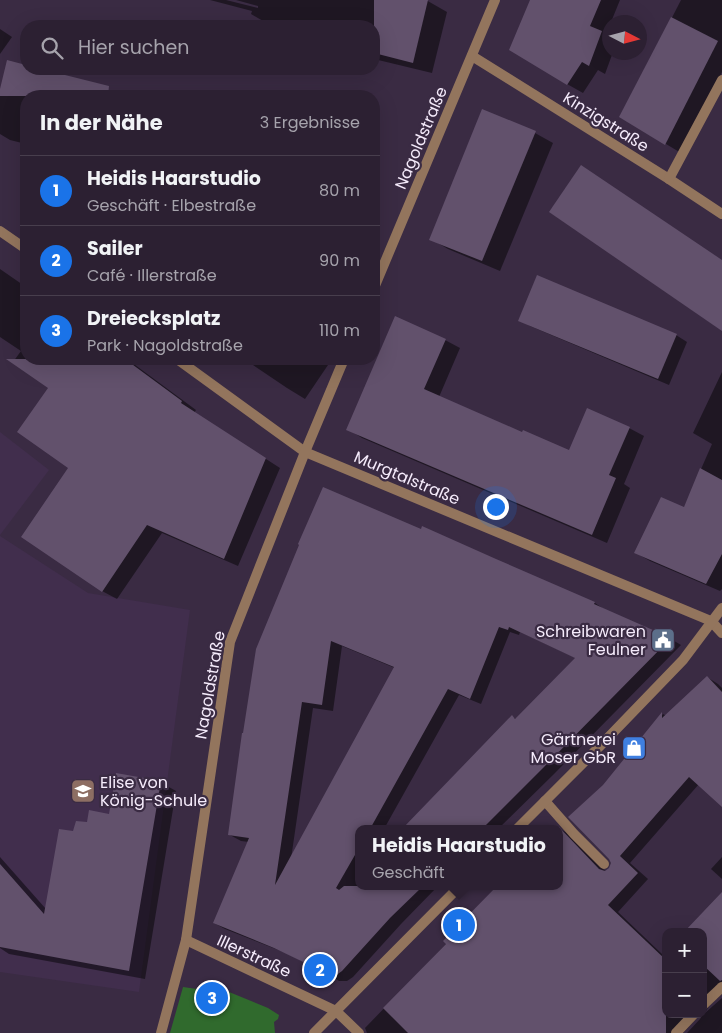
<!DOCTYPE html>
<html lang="de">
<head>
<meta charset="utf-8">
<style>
  :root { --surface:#2c2032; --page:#34283a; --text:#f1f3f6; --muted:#a6a3ac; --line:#483e4d; --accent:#1a73e8 }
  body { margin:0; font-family:Poppins,sans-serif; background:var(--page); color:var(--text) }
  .controls { position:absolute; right:15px; bottom:15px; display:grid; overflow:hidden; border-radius:10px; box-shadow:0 5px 20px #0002 }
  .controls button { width:45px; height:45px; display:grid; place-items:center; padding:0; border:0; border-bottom:1px solid var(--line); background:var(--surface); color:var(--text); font:25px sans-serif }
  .compass { position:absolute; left:602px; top:15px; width:45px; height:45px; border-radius:50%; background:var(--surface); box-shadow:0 5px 20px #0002; rotate:96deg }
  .you { position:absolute; left:495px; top:506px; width:18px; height:18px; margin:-12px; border:4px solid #fff; border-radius:50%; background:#1a73e8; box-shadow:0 0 0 8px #1a73e833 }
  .badge { display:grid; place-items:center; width:32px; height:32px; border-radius:50%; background:var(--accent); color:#fff; font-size:16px; font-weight:700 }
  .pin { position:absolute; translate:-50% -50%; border:2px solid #fff; box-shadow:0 1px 5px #0006 }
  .popup { position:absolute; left:355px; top:825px; width:208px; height:65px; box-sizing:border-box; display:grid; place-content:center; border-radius:10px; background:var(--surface); filter:drop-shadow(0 1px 4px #0005); font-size:16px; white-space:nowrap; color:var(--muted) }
  .popup b { font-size:19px; color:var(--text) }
  .popup::after { content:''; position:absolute; left:50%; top:100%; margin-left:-10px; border:10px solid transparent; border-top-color:var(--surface) }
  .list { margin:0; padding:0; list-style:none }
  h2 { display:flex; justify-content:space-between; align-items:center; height:65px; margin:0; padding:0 20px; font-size:21px }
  h2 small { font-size:16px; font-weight:400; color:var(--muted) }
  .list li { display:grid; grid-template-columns:32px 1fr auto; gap:15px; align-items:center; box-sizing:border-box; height:70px; padding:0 20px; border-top:1px solid var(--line) }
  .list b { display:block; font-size:19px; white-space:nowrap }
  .list p { margin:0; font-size:16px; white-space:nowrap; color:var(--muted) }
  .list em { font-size:16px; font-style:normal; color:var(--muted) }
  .icon { flex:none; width:28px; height:28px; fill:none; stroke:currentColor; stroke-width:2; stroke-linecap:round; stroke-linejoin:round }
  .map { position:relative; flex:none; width:722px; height:1033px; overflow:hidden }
  .search { position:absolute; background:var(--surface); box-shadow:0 5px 20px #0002; left:20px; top:20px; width:360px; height:55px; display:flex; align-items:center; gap:12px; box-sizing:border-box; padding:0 18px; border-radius:20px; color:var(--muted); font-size:19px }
  .panel { position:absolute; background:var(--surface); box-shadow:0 5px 20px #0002; left:20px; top:90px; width:360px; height:275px; border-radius:20px }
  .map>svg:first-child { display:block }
</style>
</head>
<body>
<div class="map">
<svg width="722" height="1033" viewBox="0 0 722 1033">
  <rect width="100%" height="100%" fill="#3a2b43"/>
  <!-- built -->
  <g fill="#412e4d">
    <polygon points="0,432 49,470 0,535"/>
    <polygon points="0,536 88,593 190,610 139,992 0,972"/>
  </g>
  <!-- green -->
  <polygon fill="#306a2d" points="204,983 212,985 268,1008 279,1015 278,1019 274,1022 275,1033 170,1033 183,987 197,989"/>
  <!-- shadow -->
  <g fill="#0007" fill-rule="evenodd">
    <polygon points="210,0 226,0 258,8 258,6 236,0 426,0 447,12 432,73 374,59 374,26 276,26 270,25 251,14 252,11"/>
    <polygon points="532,0 620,0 611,22 610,22 610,26 606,35 610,37 610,52 613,52 605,74 598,70 583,93 567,84"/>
    <polygon points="681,0 722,0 722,72 681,153 621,117"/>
    <polygon points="0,29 12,37 0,54"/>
    <polygon points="8,62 26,66 26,69 36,69 96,84 115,95 115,96 26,96 26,144 10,140 0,134 0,94"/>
    <polygon points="535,133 553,143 500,271 448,249 431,239"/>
    <polygon points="0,269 26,287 26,359 127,359 196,410 194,413 280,468 238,566 162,533 117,599 102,591 50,388 13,362 21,351 0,337"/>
    <polygon points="519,320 676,335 687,342 669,385 530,326"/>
    <polygon points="445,340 460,348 439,397 523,434 569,451 629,428 644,436 624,484 630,488 607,543 362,438 348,429"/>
    <polygon points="244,359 323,359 322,361 328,365 305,399 287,388"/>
    <polygon points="722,372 722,589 720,591 650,561 636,553 684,508 712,444 693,433"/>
    <path d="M422,530L496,560L595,603L605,610L671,639L681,645L554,774L498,829H404L512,717L516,719L576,658L520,632L519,635L510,632L481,704L459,695L384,829H359V886H438L401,924L353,977L347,981H339L324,971L286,953L225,929L214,923L249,842L241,841L230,835L243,734ZM342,646L395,668L291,859L313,708L333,711Z"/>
    <polygon points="707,677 718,684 722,688 722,806 699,784 630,863 648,879 618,912 663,955 666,953 666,1014 701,1014 683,1033 367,1033 365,1028 447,943 559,886 559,829 557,829 558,828 569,834 606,872 610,869 612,863 604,786 663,714 673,720"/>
    <polygon points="160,782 176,791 145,979 9,954 0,948 0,857 46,909 74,833 88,824 110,815"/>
    <polygon points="722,857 722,879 711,869"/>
    <polygon points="722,894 722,994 709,1006 705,1013 722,998 722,1033 687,1033 700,1019 703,1014 703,932"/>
  </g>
  <!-- building -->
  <g fill="#62516c" fill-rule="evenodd">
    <polygon points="374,0 428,0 413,63 374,53"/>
    <polygon points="530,0 601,0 590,26 602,31 589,66 582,62 567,85 509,50"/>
    <polygon points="671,17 718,41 665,145 619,117"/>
    <polygon points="7,60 26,65 26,69 41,69 109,86 108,96 0,96 0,89"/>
    <polygon points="482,109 536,131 482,261 429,240"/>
    <polygon points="581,165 722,260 722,331 549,212"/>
    <polygon points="537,275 677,334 658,379 518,321"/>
    <polygon points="395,316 446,339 424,389 522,432 523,430 569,450 587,408 630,427 609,475 616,478 592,535 346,430"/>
    <polygon points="6,359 125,359 182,401 181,403 266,458 224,559 147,525 102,592 21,537 68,468 17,432 48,388"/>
    <polygon points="700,468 722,480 722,554 706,584 634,553 661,497 684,507"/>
    <path d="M323,487L421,529L422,526L496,559L595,602L594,604L671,638L543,768L483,828L480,825L477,829H402L512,715L515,719L575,658L509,627L508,630L499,627L470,699L448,689L370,829H359V848L336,888L339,890L344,886H423L390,918L342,971L331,979L320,970L274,948L213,923L249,838L228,835L242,733H243L256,649L299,545L298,544ZM331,641L394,667L275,885L302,702L322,705Z"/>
    <polygon points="707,676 722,692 722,807 689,777 620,856 638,873 608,905 666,960 666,1033 408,1033 383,1008 446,944 443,941 497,886 559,886 559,827 599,869 605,871 609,868 611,863 609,859 568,817 603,785 662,712 662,718"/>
    <polygon points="116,773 161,781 129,971 0,947 0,864 44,914 59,829 73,831 76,821 87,822 89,810 109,814"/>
    <polygon points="722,892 722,980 720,981 703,965 703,932 684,932"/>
  </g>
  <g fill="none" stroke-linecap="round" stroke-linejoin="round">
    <!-- service -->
    <polyline stroke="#93755d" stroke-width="10" points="545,801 574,834 604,864"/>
    <!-- minor -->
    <g stroke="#93755d" stroke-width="10">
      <polyline points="472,56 669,179 722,214"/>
      <polyline points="669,179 722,80"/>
      <polyline points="0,231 26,249"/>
      <polyline points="374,288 495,0"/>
      <polyline points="177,359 305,452 711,621 722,633"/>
      <polyline points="517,829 601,745 683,660 722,608"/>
      <polyline points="186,940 336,1011 359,1033"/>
      <polyline points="703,1005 722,987"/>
      <polyline points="161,1033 186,940 230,642 305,452 344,359"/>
      <polyline points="314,1033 460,886"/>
      <polyline points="676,1033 694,1014"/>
    </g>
  </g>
  <!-- icons -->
  <defs>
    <symbol id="civic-square" viewBox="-11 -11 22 22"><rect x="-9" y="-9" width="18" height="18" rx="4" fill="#5c6f8a" stroke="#3a2b43"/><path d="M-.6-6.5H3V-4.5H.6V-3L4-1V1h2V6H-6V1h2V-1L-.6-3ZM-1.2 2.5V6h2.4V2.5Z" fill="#fff"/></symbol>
    <symbol id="shop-square" viewBox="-11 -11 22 22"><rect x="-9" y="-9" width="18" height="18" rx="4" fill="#3f7fe0" stroke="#3a2b43"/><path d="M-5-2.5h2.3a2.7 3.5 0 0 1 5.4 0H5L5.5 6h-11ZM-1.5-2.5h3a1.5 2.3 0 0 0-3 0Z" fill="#fff"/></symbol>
    <symbol id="school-square" viewBox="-11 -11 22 22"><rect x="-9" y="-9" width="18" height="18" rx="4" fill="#8d6e63" stroke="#3a2b43"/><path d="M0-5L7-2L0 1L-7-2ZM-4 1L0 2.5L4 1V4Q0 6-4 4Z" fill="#fff"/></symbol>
  </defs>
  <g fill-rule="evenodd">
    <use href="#civic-square" x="649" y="626" width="28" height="28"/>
    <use href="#shop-square" x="620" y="734" width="28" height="28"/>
    <use href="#school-square" x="69" y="777" width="28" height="28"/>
  </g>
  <g text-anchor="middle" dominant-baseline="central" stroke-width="4.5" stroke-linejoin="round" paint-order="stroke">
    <!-- street labels -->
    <g font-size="16" fill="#f5ebfb" stroke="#3a2b43">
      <text transform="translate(606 122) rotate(32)">Kinzigstraße</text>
      <text transform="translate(421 138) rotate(-67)">Nagoldstraße</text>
      <text transform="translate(407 478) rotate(23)">Murgtalstraße</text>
      <text transform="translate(210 685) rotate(-80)">Nagoldstraße</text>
      <text transform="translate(254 956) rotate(25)">Illerstraße</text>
    </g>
    <!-- poi labels -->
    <g font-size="16" fill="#f5ebfb" stroke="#3a2b43" text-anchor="end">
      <text x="646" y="631">Schreibwaren<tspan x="646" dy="18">Feulner</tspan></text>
      <text x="616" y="739">Gärtnerei<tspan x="616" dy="18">Moser GbR</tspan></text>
      <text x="100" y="782" text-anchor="start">Elise von<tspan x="100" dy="18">König-Schule</tspan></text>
    </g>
  </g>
</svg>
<div class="controls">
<button>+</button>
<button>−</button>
</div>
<svg class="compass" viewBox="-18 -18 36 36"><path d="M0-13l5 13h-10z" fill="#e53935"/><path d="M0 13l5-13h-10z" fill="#a6a3ac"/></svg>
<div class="you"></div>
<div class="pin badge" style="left:459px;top:925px">1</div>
<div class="popup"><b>Heidis Haarstudio</b>Geschäft</div>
<div class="pin badge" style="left:320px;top:970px">2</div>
<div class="pin badge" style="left:212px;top:998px">3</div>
<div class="search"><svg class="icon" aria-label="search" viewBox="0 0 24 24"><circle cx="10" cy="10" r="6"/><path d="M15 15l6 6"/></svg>Hier suchen</div>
<section class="panel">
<h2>In der Nähe<small>3 Ergebnisse</small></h2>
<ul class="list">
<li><span class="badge">1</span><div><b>Heidis Haarstudio</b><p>Geschäft · Elbestraße</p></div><em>80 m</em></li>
<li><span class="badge">2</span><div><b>Sailer</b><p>Café · Illerstraße</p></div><em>90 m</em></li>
<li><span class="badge">3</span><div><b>Dreiecksplatz</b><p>Park · Nagoldstraße</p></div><em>110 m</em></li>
</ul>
</section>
</div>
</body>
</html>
